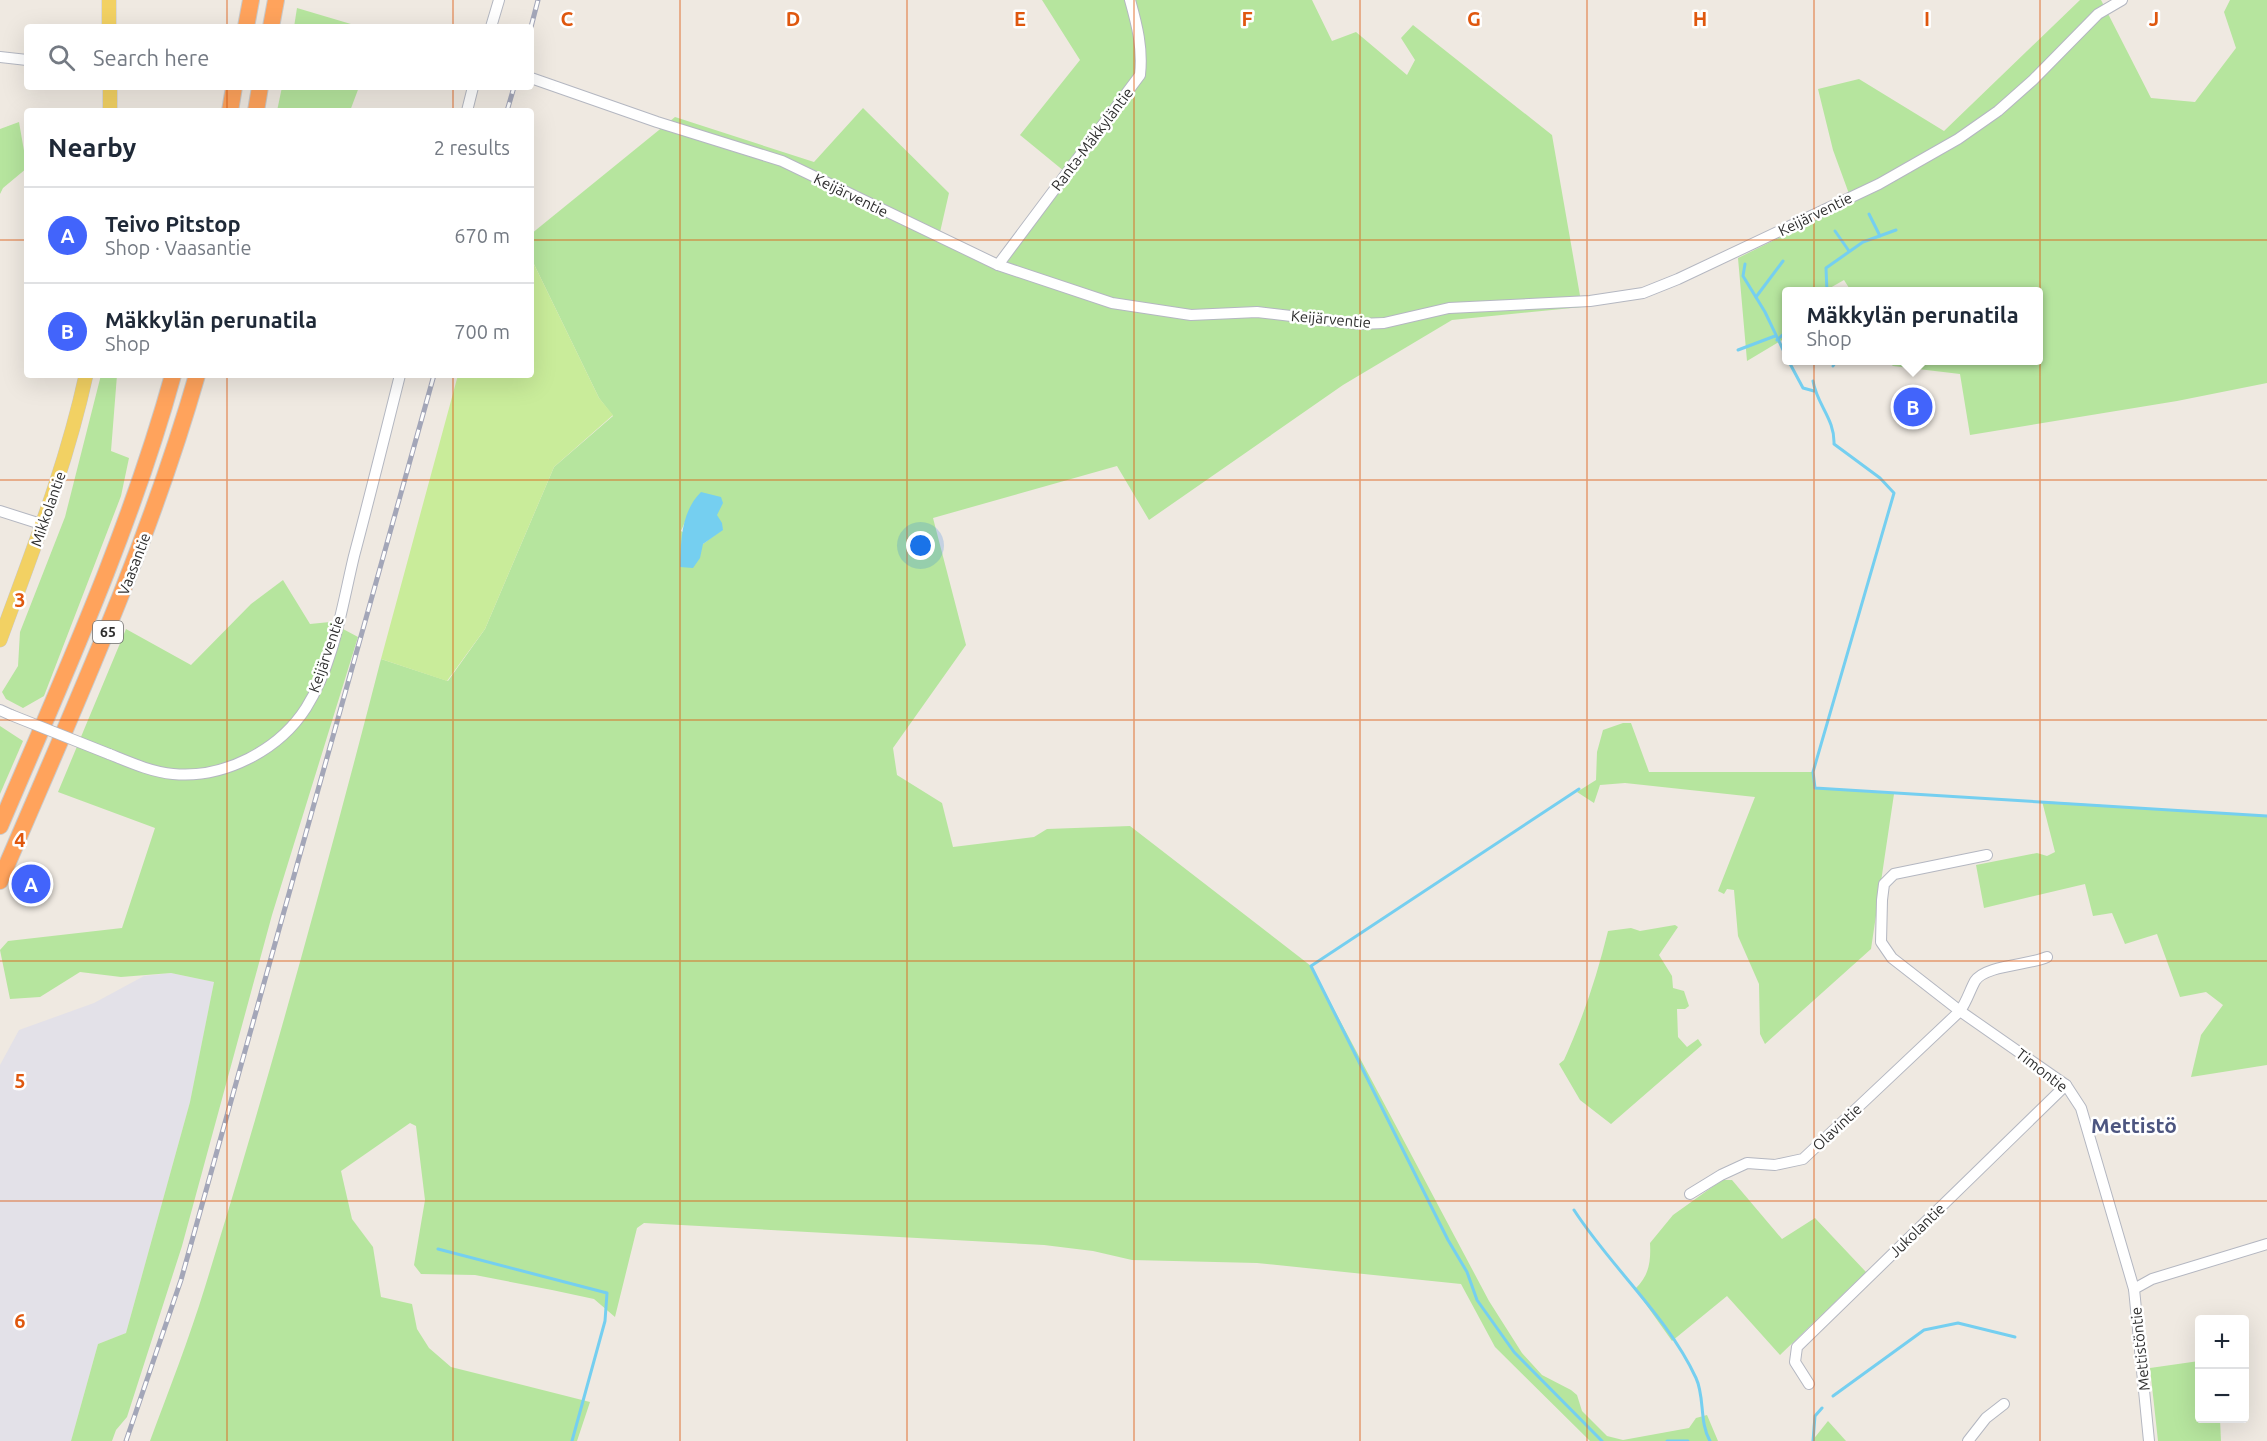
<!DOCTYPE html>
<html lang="en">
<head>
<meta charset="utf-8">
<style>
  :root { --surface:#fff; --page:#f2f2f3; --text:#1f2937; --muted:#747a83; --line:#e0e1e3; --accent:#4264fb }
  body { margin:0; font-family:Ubuntu,sans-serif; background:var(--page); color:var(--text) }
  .controls { position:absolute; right:18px; bottom:18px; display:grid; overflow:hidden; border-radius:6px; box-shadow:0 6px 24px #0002 }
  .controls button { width:54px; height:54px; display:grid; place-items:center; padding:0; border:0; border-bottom:2px solid var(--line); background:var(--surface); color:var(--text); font:30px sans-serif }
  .you { position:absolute; left:921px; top:546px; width:21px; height:21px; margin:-15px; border:4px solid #fff; border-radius:50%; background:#1a73e8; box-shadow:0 0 0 9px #1a73e833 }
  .badge { display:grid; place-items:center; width:39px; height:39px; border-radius:50%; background:var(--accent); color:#fff; font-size:20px; font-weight:700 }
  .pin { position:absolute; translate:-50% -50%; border:3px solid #fff; box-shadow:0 2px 6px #0006 }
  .popup { position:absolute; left:1782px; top:287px; width:261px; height:78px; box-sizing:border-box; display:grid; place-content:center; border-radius:6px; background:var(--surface); filter:drop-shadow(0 2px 4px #0005); font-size:20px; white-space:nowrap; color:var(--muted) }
  .popup b { font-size:22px; color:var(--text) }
  .popup::after { content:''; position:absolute; left:50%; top:100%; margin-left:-12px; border:12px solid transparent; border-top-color:var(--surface) }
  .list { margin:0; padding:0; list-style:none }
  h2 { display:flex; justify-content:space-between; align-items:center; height:78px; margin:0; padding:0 24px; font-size:26px }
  h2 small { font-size:20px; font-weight:400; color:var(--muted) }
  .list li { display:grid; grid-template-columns:39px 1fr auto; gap:18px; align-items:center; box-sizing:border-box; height:96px; padding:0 24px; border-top:2px solid var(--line) }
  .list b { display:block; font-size:22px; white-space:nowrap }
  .list p { margin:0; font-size:20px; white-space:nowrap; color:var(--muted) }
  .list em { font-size:20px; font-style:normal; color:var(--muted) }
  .icon { flex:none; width:33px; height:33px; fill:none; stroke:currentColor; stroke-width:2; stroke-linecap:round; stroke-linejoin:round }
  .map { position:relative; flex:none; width:2267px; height:1441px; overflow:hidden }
  .search { position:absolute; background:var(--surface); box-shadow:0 6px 24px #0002; left:24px; top:24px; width:510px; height:66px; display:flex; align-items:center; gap:15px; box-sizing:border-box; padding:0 21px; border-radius:6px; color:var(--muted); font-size:22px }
  .panel { position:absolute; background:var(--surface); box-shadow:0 6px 24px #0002; left:24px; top:108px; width:510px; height:270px; border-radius:6px }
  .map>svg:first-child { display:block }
</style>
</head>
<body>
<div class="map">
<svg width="2267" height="1441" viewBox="0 0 2267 1441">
  <rect width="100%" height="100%" fill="#efe9e1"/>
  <!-- industrial -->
  <polygon fill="#e3e1e8" points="171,973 214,982 190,1102 126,1333 98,1344 71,1441 0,1441 0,1065 19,1030 94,1003 144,976"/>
  <!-- green -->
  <g fill="#b6e59e" fill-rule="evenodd">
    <path d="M1042,0H1312L1332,41L1356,32L1407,75L1415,60L1401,38L1413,25L1552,135L1582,307L1452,320L1343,385L1149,520L1117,466L933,518L966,645L893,748L897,775L942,803L953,847L1034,837L1047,829L1130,826L1311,966L1489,1301L1522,1353L1542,1375L1571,1390L1577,1395L1582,1411L1607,1436L1623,1440L1689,1428L1696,1418L1707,1415L1718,1441H1590L1495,1347L1461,1284L1257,1263L1132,1260L1093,1251L1044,1245L644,1223L637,1228L615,1317L594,1299L552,1290L475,1275L421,1274L414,1265L425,1200L416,1126L410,1123L341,1171L352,1219L373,1247L381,1297L412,1304L417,1329L429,1348L451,1367L590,1402L577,1441H150C169,1390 189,1339 205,1287C269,1079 327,869 381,659L448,681L485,629L554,467L613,416L599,398L531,258V234L675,117L814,162L863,108L949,193L938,241L998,270L1070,176L1020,135L1080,60ZM687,517L723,529L703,544L681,531Z"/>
    <polygon points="2080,0 2101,0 2151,98 2195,102 2236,48 2224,12 2230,0 2267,0 2267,383 2177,401 1970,435 1960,374 1893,366 1887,361 2039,360 2039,292 1851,291 1844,280 1830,288 1832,291 1787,292 1787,337 1747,361 1738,258 1852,202 1833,150 1818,89 1859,79 1944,131"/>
    <polygon points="297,8 361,27 294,27"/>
    <polygon points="282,87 359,87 350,111 277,111"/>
    <polygon points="19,122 27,168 3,188 0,194 0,129"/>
    <polygon points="101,375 117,375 111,451 129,458 121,496 44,696 23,708 6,699 2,692 18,666 20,632 65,517"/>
    <polygon points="283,580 310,624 330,622 358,637 272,915 182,1246 127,1417 116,1430 112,1441 71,1441 98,1344 126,1333 190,1102 214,982 171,973 121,977 80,972 40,997 10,999 0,950 8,941 122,928 155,828 58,792 126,629 191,665 251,604"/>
    <polygon points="1623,723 1631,723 1649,772 1813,772 1815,788 1894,794 1871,949 1765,1044 1760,1034 1759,984 1738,936 1734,890 1727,889 1724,894 1718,891 1755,797 1625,783 1600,785 1594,803 1577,792 1596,780 1597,752 1603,730"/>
    <polygon points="0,726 23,741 0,794"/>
    <polygon points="2042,801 2267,816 2267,1065 2191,1077 2201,1035 2223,1005 2206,992 2180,997 2157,934 2125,944 2112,913 2093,916 2085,884 1984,908 1976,865 2037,853 2047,856 2055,852"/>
    <path d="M1675,925L1678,927L1659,955L1672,976L1673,988L1684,991L1689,1006L1685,1009H1677L1678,1037L1687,1047L1698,1039L1702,1045L1611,1124L1580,1100L1559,1064L1564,1060C1583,1018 1597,976 1608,931L1631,928L1640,931Z"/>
    <path d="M1722,1180H1732L1782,1239L1815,1218L1866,1272L1780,1355L1727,1296L1672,1341L1635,1289C1649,1276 1651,1262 1650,1243L1673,1215Z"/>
    <polygon points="2199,1361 2200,1418 2220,1419 2221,1441 2158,1441 2150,1368"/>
    <polygon points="1828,1421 1846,1441 1812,1441"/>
  </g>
  <!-- pitch -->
  <polygon fill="#c9ec9a" points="531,258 599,398 613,415 554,467 485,629 447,681 381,659 458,375 531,375"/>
  <!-- water -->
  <path fill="#75cff0" d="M701,492L721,497L723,503L717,515L722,523L723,530L703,544L700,558L693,568L680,567C681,540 681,512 701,492Z"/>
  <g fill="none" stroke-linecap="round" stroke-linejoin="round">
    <!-- stream -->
    <g stroke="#75cff0" stroke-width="3">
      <polyline points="1869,214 1880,236"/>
      <polyline points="1835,231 1849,251"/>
      <polyline points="1745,264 1743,276 1765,312 1787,358"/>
      <polyline points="1827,292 1826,268 1863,242 1896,230"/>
      <polyline points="1756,297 1783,261"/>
      <polyline points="1777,340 1787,331"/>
      <polyline points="1738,350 1775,336"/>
      <polyline points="1788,360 1803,388 1814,391"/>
      <polyline points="1833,366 1837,360"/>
      <path d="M1813,381C1817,405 1835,419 1834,444L1880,478L1894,493L1813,772L1815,788L2267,816"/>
      <polyline points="1579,789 1311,966 1448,1240 1467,1272 1477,1300 1514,1352 1602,1441"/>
      <path d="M1574,1210C1610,1266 1668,1317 1696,1378C1705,1397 1699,1422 1710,1441"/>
      <polyline points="438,1249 607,1293 605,1321 572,1441"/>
      <polyline points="1833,1396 1924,1330 1958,1323 2015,1337"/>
      <polyline points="1667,1441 1688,1441"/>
      <polyline points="1813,1441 1815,1416 1822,1408"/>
    </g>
    <defs>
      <g id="minor">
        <polyline points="491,27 499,0"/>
        <polyline points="0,57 27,60"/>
        <polyline points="531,78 657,122 782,161 998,265 1112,303 1191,315 1257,312 1359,324 1384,323 1449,308 1590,301 1643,293 1678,279 1879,184 1958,139 1998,111 2033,80 2098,14 2122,0"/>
        <polyline points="467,111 473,87"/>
        <path d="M998,265L1140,75C1143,48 1137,25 1130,0"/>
        <polyline points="0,511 44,525"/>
        <polyline points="0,710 11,715"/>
        <path d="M109,754C129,762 151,772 173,774C224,779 279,750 306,708C334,664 342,606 354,556C370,496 385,435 400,375"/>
        <polyline points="1987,855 1894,874 1884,884 1882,900 1881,942 1892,958 1960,1011 2066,1085 2081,1108 2134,1289"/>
        <path d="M1690,1194L1721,1175L1747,1163L1775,1165L1803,1159L1960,1011C1967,1001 1970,990 1975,981C1985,965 2030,965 2047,957"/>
        <polyline points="1809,1384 1795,1362 1797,1347 2066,1085"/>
        <polyline points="1968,1441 1986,1418 2004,1404"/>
        <polyline points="2149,1441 2134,1289 2152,1279 2267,1244"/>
      </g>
      <g id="major">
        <polyline points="109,0 109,27"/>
        <polyline points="110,87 110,111"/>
        <path d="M0,640C32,552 66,467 86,375"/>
      </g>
      <g id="highway">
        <polyline points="246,27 251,0"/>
        <polyline points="271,27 276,0"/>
        <polyline points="230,111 234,87"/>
        <polyline points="256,111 260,87"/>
        <path d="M0,826C63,678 130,531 173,375"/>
        <path d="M0,881C71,714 147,550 197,375"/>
      </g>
    </defs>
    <!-- minor casing -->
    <use href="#minor" stroke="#b4b7c1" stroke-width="12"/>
    <!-- major casing -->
    <use href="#major" stroke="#c9c9c9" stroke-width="15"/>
    <!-- highway casing -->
    <use href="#highway" stroke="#c9c9c9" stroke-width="18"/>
    <!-- minor -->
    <use href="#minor" stroke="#fff" stroke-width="10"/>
    <!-- major -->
    <use href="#major" stroke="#f2d163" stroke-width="14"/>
    <!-- highway -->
    <use href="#highway" stroke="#ffa35c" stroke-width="16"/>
    <defs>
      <g id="rail">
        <polyline points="531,27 538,0"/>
        <polyline points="507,111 514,87"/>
        <polyline points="126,1441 181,1280 434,375"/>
      </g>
    </defs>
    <!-- rail casing -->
    <use href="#rail" stroke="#a3a6b8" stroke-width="5"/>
    <!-- rail -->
    <use href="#rail" stroke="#fff" stroke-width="3" stroke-dasharray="9" stroke-linecap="butt"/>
    <defs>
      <polyline id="minor-bridge" points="11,715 109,754"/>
    </defs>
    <!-- minor-bridge casing -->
    <use href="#minor-bridge" stroke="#b4b7c1" stroke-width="12" stroke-linecap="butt"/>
    <!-- minor-bridge -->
    <use href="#minor-bridge" stroke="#fff" stroke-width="10"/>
  </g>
  <!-- grid -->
  <path fill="none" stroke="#df570e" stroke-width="1.5" stroke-opacity="0.55" d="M227,0V27M453,0V27M680,0V1441M907,0V1441M1134,0V1441M1360,0V1441M1587,0V1441M1814,0V1441M2040,0V1441M227,87V111M453,87V111M0,240H27M531,240H2267M227,375V1441M453,375V1441M0,480H2267M0,720H2267M0,961H2267M0,1201H2267"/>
  <g text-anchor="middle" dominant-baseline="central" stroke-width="5" stroke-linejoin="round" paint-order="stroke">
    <!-- shield labels -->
    <rect fill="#fff" stroke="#6d6d6d" stroke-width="1.5" x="93" y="621" width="30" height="22" rx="4.5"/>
    <g font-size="14" font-weight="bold" fill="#2e2e2e">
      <text x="108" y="632">65</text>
    </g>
    <!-- street labels -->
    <g font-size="15" fill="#2e2e2e" stroke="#fff">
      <text transform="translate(1092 139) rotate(-53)">Ranta-Mäkkyläntie</text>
      <text transform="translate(851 195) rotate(26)">Keijärventie</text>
      <text transform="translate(1815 214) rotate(-26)">Keijärventie</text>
      <text transform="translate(1331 319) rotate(5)">Keijärventie</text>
      <text transform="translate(48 509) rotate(-71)">Mikkolantie</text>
      <text transform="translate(134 564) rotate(-69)">Vaasantie</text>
      <text transform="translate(326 654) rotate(-71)">Keijärventie</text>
      <text transform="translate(2042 1070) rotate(38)">Timontie</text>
      <text transform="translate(1837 1127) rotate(-43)">Olavintie</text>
      <text transform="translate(1917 1230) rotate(-44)">Jukolantie</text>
      <text transform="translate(2140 1349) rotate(-96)">Mettistöntie</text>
    </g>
    <!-- district labels -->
    <g font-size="21" font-weight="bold" fill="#4d5680" stroke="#fff">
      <text x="2134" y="1125">Mettistö</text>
    </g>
  </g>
  <g font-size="20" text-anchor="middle" font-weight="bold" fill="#df570e" stroke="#fff" stroke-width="5" stroke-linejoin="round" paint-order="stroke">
    <text x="567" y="26">C</text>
    <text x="793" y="26">D</text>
    <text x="1020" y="26">E</text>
    <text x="1247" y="26">F</text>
    <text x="1474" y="26">G</text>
    <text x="1700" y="26">H</text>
    <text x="1927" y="26">I</text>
    <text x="2154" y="26">J</text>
    <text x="20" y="607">3</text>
    <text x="20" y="847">4</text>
    <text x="20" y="1088">5</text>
    <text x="20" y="1328">6</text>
  </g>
</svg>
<div class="controls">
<button>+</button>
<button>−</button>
</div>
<div class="you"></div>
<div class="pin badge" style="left:31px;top:884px">A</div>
<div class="pin badge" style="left:1913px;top:407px">B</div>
<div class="popup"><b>Mäkkylän perunatila</b>Shop</div>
<div class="search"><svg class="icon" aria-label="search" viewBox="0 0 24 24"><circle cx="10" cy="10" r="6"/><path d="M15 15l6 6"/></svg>Search here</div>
<section class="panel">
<h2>Nearby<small>2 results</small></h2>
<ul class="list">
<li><span class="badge">A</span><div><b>Teivo Pitstop</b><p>Shop · Vaasantie</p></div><em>670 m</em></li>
<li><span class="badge">B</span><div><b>Mäkkylän perunatila</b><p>Shop</p></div><em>700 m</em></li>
</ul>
</section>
</div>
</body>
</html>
